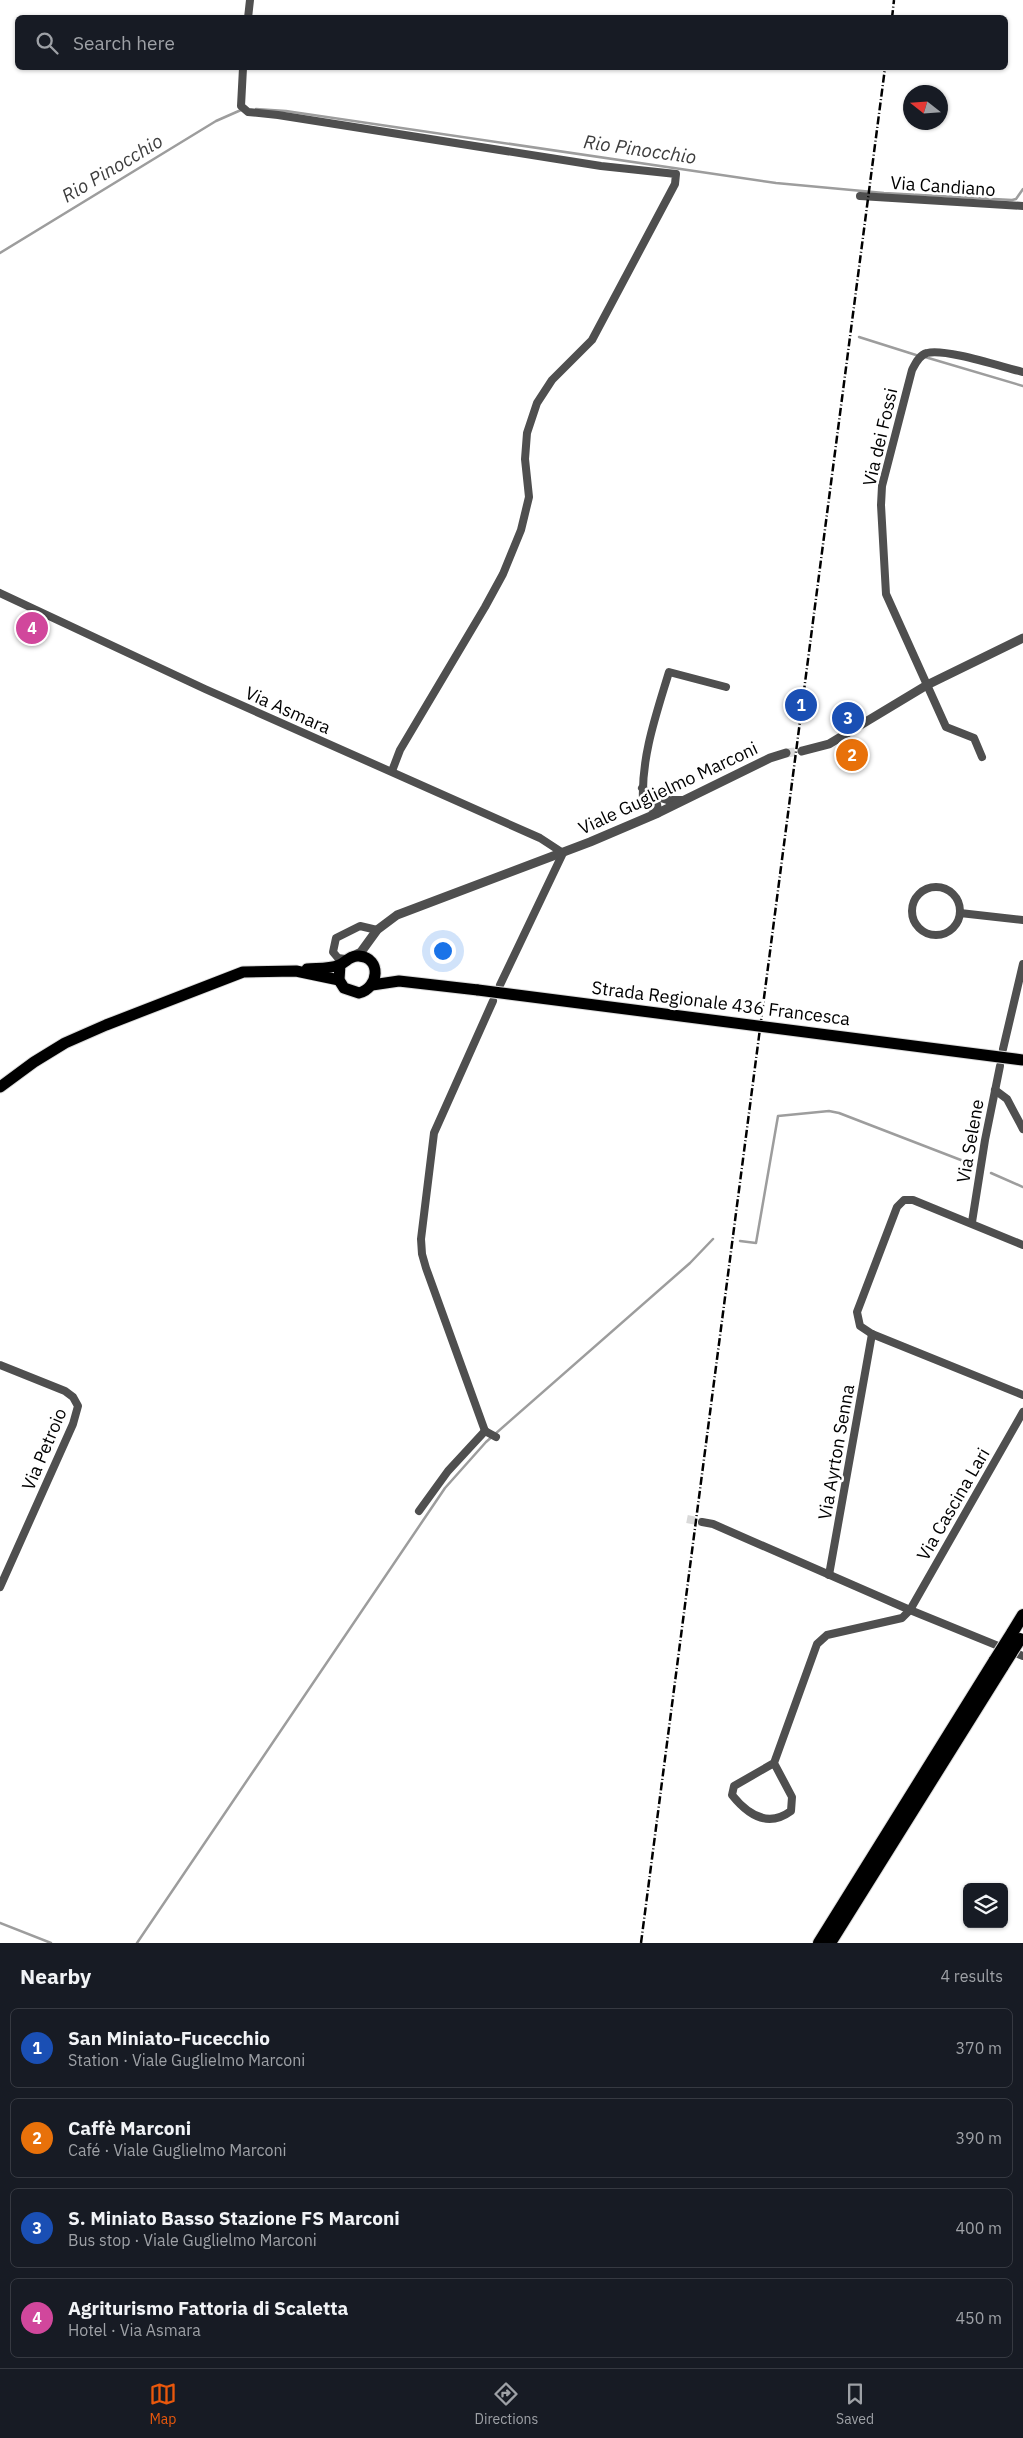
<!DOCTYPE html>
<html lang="en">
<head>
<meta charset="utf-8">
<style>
  :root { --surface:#171b24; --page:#20242c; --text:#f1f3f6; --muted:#9ea1a6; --line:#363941; --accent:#ea580c }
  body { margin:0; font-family:"IBM Plex Sans",sans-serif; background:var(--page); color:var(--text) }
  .controls { position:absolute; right:15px; bottom:15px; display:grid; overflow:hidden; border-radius:8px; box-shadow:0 1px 4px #0004 }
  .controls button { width:45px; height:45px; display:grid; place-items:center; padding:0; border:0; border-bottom:1px solid var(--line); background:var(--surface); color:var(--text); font:25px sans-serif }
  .compass { position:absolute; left:903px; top:85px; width:45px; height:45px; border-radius:50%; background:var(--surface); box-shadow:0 1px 4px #0004; rotate:287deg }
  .you { position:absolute; left:442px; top:950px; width:18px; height:18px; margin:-12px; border:4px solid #fff; border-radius:50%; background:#1a73e8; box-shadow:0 0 0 8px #1a73e833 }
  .badge { display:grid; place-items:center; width:32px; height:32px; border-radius:50%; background:var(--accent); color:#fff; font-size:16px; font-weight:700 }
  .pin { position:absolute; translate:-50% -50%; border:2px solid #fff; box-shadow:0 1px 5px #0006 }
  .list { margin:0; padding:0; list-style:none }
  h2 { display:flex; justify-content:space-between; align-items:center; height:65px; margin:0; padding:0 20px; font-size:21px }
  h2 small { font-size:16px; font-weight:400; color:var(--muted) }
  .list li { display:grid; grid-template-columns:32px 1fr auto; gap:15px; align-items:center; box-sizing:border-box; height:80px; margin:0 10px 10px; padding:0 10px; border:1px solid var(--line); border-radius:8px }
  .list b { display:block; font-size:19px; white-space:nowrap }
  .list p { margin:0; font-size:16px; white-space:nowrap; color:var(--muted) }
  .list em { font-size:16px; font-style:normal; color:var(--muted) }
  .icon { flex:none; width:28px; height:28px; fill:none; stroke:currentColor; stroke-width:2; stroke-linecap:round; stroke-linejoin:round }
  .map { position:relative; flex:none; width:1023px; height:1943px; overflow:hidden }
  .search { position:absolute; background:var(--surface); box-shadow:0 1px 4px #0004; left:15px; right:15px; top:15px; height:55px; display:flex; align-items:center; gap:12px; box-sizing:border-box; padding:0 18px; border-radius:8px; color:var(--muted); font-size:19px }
  .sheet { height:425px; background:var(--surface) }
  nav { display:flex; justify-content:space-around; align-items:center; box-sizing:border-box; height:70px; border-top:1px solid var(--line); background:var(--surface); font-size:14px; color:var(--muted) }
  nav a { display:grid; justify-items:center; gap:2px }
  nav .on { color:var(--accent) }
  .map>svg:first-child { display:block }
</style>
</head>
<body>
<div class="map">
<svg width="1023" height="1943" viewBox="0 0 1023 1943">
  <rect width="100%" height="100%" fill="#fff"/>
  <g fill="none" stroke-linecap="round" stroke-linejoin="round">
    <!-- stream -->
    <g stroke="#9d9d9d" stroke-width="2.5">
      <polyline points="256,109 286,111 776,183 884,193 1012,200 1016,199 1023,189"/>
      <polyline points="0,253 216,121 241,110"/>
      <polyline points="859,337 916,355"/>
      <polyline points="925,357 1023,386"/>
      <polyline points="991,1173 1023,1187"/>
      <polyline points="740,1241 756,1243 778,1116 829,1111 839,1113 966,1162"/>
      <polyline points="0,1923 51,1943"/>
      <polyline points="137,1943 445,1488 486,1442 690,1263 713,1239"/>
    </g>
    <!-- minor-tunnel -->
    <polyline stroke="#d9d9d9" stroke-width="8" stroke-dasharray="8 4" stroke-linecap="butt" points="687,1519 702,1522"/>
    <!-- tertiary-tunnel -->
    <polyline stroke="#d9d9d9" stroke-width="9" stroke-dasharray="9 4.5" stroke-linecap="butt" points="786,753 802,751"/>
    <defs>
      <g id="primary">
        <path d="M307,969C317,968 329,969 339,965C346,963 349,955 359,956C382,958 379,988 359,993L344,988L339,980L340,965"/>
        <polyline points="372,985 399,981 478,990"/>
        <polyline points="0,1087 34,1062 65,1043 106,1025 243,972 296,971 339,980"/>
      </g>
      <g id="trunk">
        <polyline points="1012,1633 1023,1615"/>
        <polyline points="819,1943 995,1660"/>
        <polyline points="830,1943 1003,1666"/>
      </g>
    </defs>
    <!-- primary casing -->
    <use href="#primary" stroke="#dbdbdb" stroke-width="13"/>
    <!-- trunk casing -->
    <use href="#trunk" stroke="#dbdbdb" stroke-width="14"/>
    <!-- minor -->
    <g stroke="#4f4f4f" stroke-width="8">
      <polyline points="248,18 250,0"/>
      <polyline points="243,68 241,106 248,112 278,115 601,166 676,174 675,184 592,340 552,380 537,403 527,433 525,459 529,497 521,530 503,574 485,607 400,750 392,771"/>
      <polyline points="860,196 1023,206"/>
      <polyline points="0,593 205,689 540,838 563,853 500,985"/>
      <path d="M982,757L974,738L946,727L886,594L881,505L882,486L912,370C915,364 919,355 927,353C945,348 1002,367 1023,372"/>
      <path d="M642,788C654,796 658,799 658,813"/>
      <polyline points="654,796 667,800 683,800"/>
      <path d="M658,813L643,802C641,757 656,715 669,672L726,687"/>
      <circle cx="936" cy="911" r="24"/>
      <polyline points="960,913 1023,920"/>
      <polyline points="345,959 338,958 333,952 336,938 360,926 377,930"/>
      <polyline points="1003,1049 1023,964"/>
      <polyline points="995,1090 1007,1099 1023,1129"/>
      <polyline points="972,1222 985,1140 1000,1066"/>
      <polyline points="1023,1245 913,1200 904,1200 897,1207 857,1312 860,1326 872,1334 1023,1395"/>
      <polyline points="0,1365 65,1391 73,1397 78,1406 73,1424 0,1587"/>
      <polyline points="485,1431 426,1268 422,1254 421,1239 434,1133 493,1001"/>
      <polyline points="485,1431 496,1437"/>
      <polyline points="419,1511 448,1471 485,1431"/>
      <polyline points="702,1522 713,1524 910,1610 1023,1656"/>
      <polyline points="829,1575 872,1334"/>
      <path d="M774,1763L792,1797L791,1811C768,1828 748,1815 732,1795L734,1786L774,1763L817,1644L827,1635L902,1618L910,1610L1023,1412"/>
    </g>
    <!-- tertiary -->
    <g stroke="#4f4f4f" stroke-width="9">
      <polyline points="802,751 829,744 927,685 1023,638"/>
      <polyline points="353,956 361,952 377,930 397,915 590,842 658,813 770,758 786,753"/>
    </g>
    <!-- primary -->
    <use href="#primary" stroke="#000" stroke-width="11"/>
    <!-- trunk -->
    <use href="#trunk" stroke="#000" stroke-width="12"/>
    <!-- rail -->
    <g stroke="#000" stroke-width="2.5" stroke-dasharray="8 2.5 1 2.5" stroke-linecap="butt">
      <polyline points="892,18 894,0"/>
      <polyline points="641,1943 885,68"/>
    </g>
    <defs>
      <polyline id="primary-bridge" points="478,990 1023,1060"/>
      <g id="trunk-bridge">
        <polyline points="995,1660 1012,1633"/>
        <polyline points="1003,1666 1020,1639"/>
      </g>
    </defs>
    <!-- primary-bridge casing -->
    <use href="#primary-bridge" stroke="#dbdbdb" stroke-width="13" stroke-linecap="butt"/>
    <!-- trunk-bridge casing -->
    <use href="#trunk-bridge" stroke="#dbdbdb" stroke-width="14" stroke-linecap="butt"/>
    <!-- primary-bridge -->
    <use href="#primary-bridge" stroke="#000" stroke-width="11"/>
    <!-- trunk-bridge -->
    <use href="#trunk-bridge" stroke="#000" stroke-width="12"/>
  </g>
  <g text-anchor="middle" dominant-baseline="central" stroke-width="5" stroke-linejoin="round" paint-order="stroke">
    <!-- street labels -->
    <g font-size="18" fill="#000" stroke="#fff">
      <text transform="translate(943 186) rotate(4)">Via Candiano</text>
      <text transform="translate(880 437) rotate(-77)">Via dei Fossi</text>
      <text transform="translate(288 710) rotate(24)">Via Asmara</text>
      <text transform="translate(668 788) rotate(-25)">Viale Guglielmo Marconi</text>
      <text transform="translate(721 1003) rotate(7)">Strada Regionale 436 Francesca</text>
      <text transform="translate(970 1141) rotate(-80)">Via Selene</text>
      <text transform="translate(44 1449) rotate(-67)">Via Petroio</text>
      <text transform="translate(836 1452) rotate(-80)">Via Ayrton Senna</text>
      <text transform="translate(953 1504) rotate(-60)">Via Cascina Lari</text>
    </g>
    <!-- water labels -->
    <g font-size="19" font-style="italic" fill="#3e3e3e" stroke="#fff">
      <text transform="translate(640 149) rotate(8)">Rio Pinocchio</text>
      <text transform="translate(112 168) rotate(-31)">Rio Pinocchio</text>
    </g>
  </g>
</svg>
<div class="controls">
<button><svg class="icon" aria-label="layers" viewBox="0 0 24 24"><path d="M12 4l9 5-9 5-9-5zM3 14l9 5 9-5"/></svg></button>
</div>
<svg class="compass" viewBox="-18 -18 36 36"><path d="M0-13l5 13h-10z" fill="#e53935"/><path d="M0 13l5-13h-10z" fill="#9ea1a6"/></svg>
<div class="you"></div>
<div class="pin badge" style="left:801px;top:705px;background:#1a4fb4">1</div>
<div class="pin badge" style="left:852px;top:755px;background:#e8710a">2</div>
<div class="pin badge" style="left:848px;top:718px;background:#1a4fb4">3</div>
<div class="pin badge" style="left:32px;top:628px;background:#d1479c">4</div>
<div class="search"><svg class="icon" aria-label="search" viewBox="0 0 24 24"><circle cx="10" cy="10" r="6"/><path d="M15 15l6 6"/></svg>Search here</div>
</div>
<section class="sheet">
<h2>Nearby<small>4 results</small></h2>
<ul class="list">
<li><span class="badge" style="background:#1a4fb4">1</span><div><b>San Miniato-Fucecchio</b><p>Station · Viale Guglielmo Marconi</p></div><em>370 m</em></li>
<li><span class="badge" style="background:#e8710a">2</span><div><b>Caffè Marconi</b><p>Café · Viale Guglielmo Marconi</p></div><em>390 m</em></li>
<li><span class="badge" style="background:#1a4fb4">3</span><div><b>S. Miniato Basso Stazione FS Marconi</b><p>Bus stop · Viale Guglielmo Marconi</p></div><em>400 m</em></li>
<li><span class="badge" style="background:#d1479c">4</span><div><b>Agriturismo Fattoria di Scaletta</b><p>Hotel · Via Asmara</p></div><em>450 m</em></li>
</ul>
</section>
<nav>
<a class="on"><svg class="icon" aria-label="map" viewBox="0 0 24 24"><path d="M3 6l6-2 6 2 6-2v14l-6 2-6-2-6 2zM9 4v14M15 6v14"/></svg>Map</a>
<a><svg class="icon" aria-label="directions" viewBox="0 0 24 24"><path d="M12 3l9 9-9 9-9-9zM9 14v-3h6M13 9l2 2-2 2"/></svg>Directions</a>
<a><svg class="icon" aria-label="saved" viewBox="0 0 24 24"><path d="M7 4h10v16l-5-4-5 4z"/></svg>Saved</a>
</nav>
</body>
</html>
